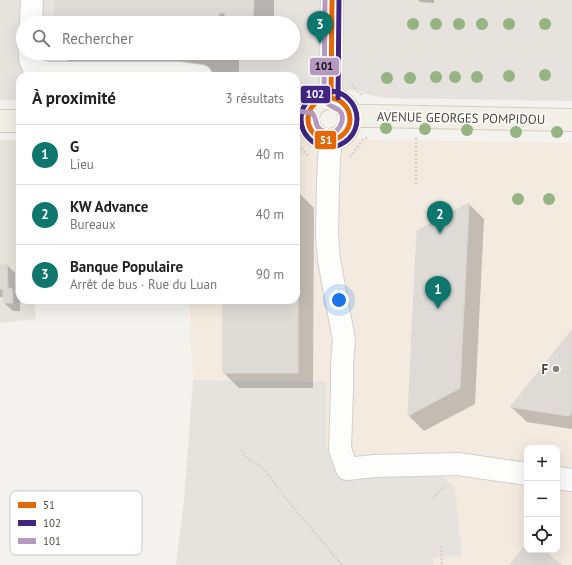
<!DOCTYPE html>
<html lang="fr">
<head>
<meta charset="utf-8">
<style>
  :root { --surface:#fff; --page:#f6f6f6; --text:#222; --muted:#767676; --line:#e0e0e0; --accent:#0f766e }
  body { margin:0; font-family:"PT Sans",sans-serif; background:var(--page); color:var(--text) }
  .controls { position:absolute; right:12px; bottom:12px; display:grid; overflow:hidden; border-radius:8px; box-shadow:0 4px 16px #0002 }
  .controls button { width:36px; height:36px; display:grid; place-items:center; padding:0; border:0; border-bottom:1px solid var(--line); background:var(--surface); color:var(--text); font:20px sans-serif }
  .you { position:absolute; left:339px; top:300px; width:14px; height:14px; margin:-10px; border:3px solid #fff; border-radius:50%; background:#1a73e8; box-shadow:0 0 0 6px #1a73e833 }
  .badge { display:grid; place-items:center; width:26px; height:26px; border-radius:50%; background:var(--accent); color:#fff; font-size:13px; font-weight:700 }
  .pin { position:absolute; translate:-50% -33px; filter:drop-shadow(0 1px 2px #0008) }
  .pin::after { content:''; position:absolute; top:21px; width:14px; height:12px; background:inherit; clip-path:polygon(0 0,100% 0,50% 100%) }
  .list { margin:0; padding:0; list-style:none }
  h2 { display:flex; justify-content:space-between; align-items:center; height:52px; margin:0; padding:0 16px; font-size:17px }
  h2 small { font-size:13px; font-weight:400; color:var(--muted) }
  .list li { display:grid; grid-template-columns:26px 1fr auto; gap:12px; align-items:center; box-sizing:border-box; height:60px; padding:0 16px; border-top:1px solid var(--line) }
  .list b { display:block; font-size:15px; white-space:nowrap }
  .list p { margin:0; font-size:13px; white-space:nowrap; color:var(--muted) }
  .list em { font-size:13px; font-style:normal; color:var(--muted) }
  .icon { flex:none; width:22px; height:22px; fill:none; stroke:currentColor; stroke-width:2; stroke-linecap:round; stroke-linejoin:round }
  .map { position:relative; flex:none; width:572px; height:565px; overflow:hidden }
  .search { position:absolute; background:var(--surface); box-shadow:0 4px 16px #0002; left:16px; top:16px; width:284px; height:44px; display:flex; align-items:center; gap:10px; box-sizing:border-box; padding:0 14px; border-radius:22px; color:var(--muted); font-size:15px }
  .panel { position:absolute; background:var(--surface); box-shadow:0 4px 16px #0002; left:16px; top:72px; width:284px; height:232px; border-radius:12px }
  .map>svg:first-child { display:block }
</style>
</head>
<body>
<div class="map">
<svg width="572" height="565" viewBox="0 0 572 565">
  <rect width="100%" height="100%" fill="#f4f2ee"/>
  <!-- residential -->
  <polygon fill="#e7e4dc" points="0,140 20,140 20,300 34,300 36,319 0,323"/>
  <!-- commercial -->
  <path fill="#f3ebdf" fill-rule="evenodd" d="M296,138L572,143V565H176L184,501L193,380L189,300H296ZM527,448H557V550H527Z"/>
  <!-- industrial -->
  <path fill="#e6e2de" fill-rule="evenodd" d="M0,0H572V101L386,98L365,94L359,90L296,93V76H20V100H0ZM23,23H293V53H23Z"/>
  <!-- parking -->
  <polygon fill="#e6e3df" points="193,380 326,382 326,445 341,478 438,471 455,488 462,556 433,558 433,565 176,565 184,501"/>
  <!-- shadow -->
  <g fill="#0003">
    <polygon points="56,0 274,0 274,23 55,23"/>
    <polygon points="418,0 434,0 434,3 420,2"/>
    <polygon points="60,53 239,53 239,73 75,68"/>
    <polygon points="296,192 298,192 314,208 313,388 239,388 224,373 224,300 296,300"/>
    <polygon points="469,204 484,219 475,404 424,431 409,416 418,231"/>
    <polygon points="7,265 15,273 15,293 20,297 20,311 13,311 4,303 4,297 0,297 0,266"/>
    <polygon points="572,332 572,429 527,422 511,407"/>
  </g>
  <!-- building -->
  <g fill="#dedbd6" stroke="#dcd9d4">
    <polygon points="55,0 254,0 253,16 225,16 225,13 219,13 219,23 54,23"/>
    <polygon points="296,191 298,191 298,373 223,373 223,300 296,300"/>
    <polygon points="469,203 460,388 408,416 417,231"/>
    <polygon points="7,264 8,289 12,288 13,303 3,303 3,289 0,289 0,265"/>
    <polygon points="572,330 572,412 569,416 510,407"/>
    <polygon points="527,543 527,550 543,550 562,565 510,565"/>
  </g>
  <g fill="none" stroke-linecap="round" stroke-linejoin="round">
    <defs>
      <g id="minor">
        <polyline points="31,23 32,0"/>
        <polyline points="30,53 30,59 34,69 47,73 179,73 201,76"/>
        <polyline points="331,98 332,0"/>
        <polyline points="331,140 329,160 328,183 327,235 329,260 344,340 342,364 342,390 340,449 347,469 375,466 458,464 527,474"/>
        <polyline points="557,478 572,480"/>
      </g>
      <g id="major">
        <circle cx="329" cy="119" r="21"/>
        <polyline points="350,116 373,116 572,120"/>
        <polyline points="0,121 20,121"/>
      </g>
    </defs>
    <!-- minor casing -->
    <use href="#minor" stroke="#d2d0cb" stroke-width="24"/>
    <!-- major casing -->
    <use href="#major" stroke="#d6cebb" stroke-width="24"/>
    <!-- path -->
    <g stroke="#d3d2cc" stroke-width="2.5" stroke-dasharray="2 2" stroke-linecap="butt">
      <polyline points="352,85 354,88 362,95"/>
      <polyline points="296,97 310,86"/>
      <polyline points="296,142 309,157"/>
      <polyline points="350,157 363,140 368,137"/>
      <polyline points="416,184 416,136"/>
      <polyline points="241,450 247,458 263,468 289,502 342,565"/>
      <polyline points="433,498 445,485"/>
      <polyline points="441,546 442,565"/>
    </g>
    <!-- minor -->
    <use href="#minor" stroke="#fdfdfc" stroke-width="22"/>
    <!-- major -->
    <use href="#major" stroke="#f2efe6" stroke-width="22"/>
    <defs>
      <g id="bus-1">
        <circle cx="329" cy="119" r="21"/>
        <polyline points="331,98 332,0"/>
      </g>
      <g id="bus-2">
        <circle cx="329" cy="119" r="28"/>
        <polyline points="338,98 339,0"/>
      </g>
      <path id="bus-3" d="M297,111L312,113C319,120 312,128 326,132C329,133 332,133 335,132C339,129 341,125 342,121C345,105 328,110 324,99L325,0"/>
    </defs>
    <!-- bus-1 casing -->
    <use href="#bus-1" stroke="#fff" stroke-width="8"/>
    <!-- bus-2 casing -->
    <use href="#bus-2" stroke="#fff" stroke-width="8"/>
    <!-- bus-3 casing -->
    <use href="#bus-3" stroke="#fff" stroke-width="8"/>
    <!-- bus-1 -->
    <use href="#bus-1" stroke="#e46809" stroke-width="5"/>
    <!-- bus-2 -->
    <use href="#bus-2" stroke="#3f2682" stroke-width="5"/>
    <!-- bus-3 -->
    <use href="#bus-3" stroke="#b599bf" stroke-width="5"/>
  </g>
  <!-- trees -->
  <g fill="#96b382">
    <circle cx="413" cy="24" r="6"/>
    <circle cx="436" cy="24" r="6"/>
    <circle cx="459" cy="24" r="6"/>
    <circle cx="482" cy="24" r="6"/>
    <circle cx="509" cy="24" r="6"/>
    <circle cx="545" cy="24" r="6"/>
    <circle cx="545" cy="75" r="6"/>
    <circle cx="509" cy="76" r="6"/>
    <circle cx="436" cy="77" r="6"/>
    <circle cx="455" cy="77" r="6"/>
    <circle cx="477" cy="77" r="6"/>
    <circle cx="387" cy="78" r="6"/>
    <circle cx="410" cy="78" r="6"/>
    <circle cx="386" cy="128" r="6"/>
    <circle cx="425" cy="129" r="6"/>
    <circle cx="467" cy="130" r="6"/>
    <circle cx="516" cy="132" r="6"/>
    <circle cx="557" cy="132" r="6"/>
    <circle cx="518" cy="199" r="6"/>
    <circle cx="549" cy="199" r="6"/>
  </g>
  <!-- markers -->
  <circle fill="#868178" stroke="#fff" stroke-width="1.5" cx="556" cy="369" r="4"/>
  <g text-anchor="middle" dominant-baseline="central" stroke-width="3" stroke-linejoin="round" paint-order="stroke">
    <!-- street labels -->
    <g font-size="13" fill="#4b4439" stroke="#fff">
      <text transform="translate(461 118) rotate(1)">AVENUE GEORGES POMPIDOU</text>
    </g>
    <!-- poi labels -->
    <g font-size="13" font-weight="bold" fill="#4b4439" stroke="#fff" text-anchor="end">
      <text x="548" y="369">F</text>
    </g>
  </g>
  <!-- legend -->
  <rect x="10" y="491" width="132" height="64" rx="6" fill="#fff" stroke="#c9c7c4" stroke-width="1"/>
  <rect x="18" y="502" width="18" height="6" fill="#e46809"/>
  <rect x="18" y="520" width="18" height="6" fill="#3f2682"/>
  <rect x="18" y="538" width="18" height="6" fill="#b599bf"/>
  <g font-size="11" fill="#4b4439">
    <text x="43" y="509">51</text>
    <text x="43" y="527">102</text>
    <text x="43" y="545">101</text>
  </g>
  <g stroke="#fff" stroke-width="1.5">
    <rect x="309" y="57" width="31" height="19" rx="4" fill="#b599bf"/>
    <rect x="300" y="85" width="31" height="19" rx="4" fill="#3f2682"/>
    <rect x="314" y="130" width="23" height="20" rx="4" fill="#e46809"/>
  </g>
  <g font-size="11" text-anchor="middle" font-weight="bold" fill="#fff">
    <text x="315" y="98">102</text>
    <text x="326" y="144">51</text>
  </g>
  <g font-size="11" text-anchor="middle" font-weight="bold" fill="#111">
    <text x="324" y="70">101</text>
  </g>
</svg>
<div class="controls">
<button>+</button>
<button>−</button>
<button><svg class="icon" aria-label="locate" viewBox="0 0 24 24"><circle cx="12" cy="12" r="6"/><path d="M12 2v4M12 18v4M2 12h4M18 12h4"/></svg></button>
</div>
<div class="you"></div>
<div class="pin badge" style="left:438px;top:309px">1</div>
<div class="pin badge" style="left:440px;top:234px">2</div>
<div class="pin badge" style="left:320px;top:44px">3</div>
<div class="search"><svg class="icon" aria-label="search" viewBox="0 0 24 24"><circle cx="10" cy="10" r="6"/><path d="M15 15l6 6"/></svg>Rechercher</div>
<section class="panel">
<h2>À proximité<small>3 résultats</small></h2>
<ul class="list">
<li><span class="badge">1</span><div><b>G</b><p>Lieu</p></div><em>40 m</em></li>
<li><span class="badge">2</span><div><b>KW Advance</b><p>Bureaux</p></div><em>40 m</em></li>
<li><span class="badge">3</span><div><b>Banque Populaire</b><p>Arrêt de bus · Rue du Luan</p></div><em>90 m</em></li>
</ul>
</section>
</div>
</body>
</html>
